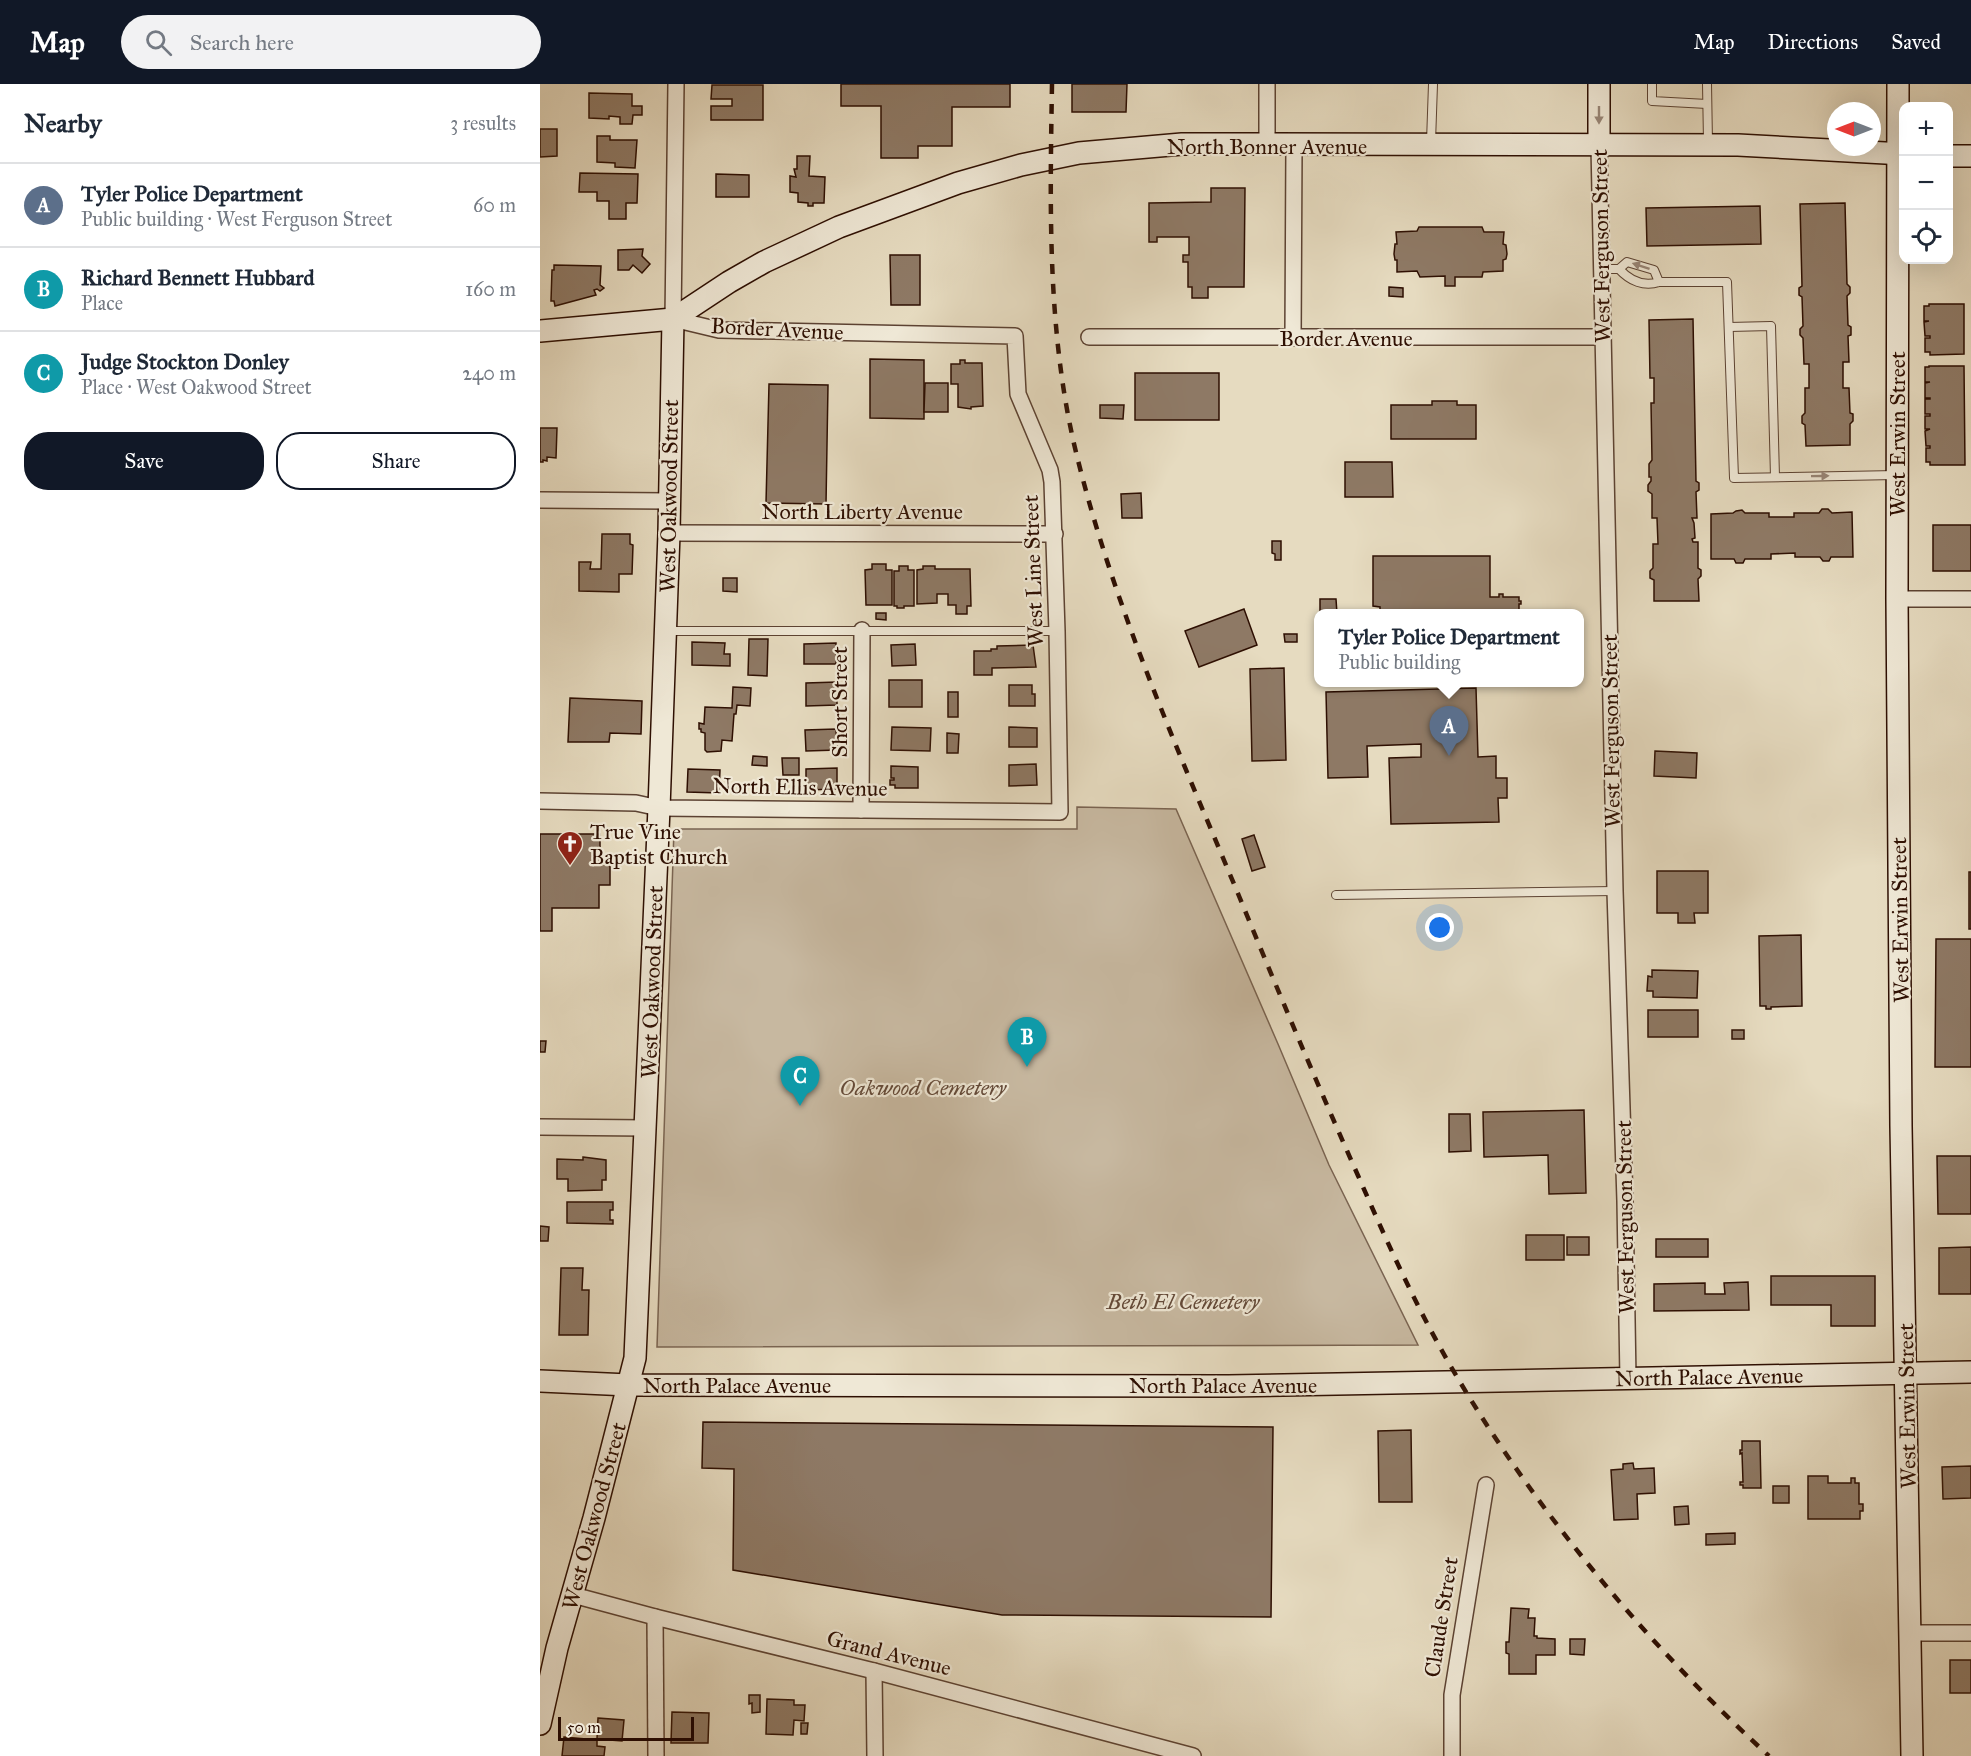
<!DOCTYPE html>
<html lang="en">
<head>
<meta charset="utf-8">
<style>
  :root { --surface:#fff; --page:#f2f2f3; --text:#1f2937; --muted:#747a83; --line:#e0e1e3; --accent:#111827 }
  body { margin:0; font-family:"IM FELL Great Primer",serif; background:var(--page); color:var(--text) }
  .controls { position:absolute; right:18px; top:18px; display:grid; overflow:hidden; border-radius:12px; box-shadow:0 6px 24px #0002 }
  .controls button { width:54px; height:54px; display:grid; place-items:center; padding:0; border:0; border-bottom:2px solid var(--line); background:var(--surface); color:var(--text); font:30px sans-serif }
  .compass { position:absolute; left:1287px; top:18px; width:54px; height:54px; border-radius:50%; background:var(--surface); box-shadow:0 6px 24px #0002; rotate:270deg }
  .scale { position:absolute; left:18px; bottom:15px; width:136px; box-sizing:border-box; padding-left:6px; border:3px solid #2e0f02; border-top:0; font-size:16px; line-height:21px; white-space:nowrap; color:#2e0f02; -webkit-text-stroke:4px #efe8d6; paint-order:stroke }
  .you { position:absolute; left:900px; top:844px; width:21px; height:21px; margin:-15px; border:4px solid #fff; border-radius:50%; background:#1a73e8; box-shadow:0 0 0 9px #1a73e833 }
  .badge { display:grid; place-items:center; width:39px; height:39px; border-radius:50%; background:var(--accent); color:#fff; font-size:20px; font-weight:700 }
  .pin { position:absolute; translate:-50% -50px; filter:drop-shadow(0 2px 3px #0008) }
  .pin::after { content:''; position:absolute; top:32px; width:21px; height:18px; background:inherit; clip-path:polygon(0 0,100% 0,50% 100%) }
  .popup { position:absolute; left:774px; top:525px; width:270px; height:78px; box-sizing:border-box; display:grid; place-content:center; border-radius:12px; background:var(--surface); filter:drop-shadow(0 2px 4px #0005); font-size:20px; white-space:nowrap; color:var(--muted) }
  .popup b { font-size:22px; color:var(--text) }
  .popup::after { content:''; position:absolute; left:50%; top:100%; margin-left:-12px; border:12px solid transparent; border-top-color:var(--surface) }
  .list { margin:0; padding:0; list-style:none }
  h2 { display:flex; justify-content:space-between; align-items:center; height:78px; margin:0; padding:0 24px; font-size:26px }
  h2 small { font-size:20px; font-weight:400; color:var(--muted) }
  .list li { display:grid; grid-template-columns:39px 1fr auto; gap:18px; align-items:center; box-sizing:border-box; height:84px; padding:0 24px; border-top:2px solid var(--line) }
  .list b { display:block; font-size:22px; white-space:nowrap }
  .list p { margin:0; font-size:20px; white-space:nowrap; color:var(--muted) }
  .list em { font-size:20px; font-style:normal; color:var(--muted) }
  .actions { display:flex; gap:12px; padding:18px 24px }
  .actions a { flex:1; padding:14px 0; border:2px solid var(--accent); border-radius:24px; text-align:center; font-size:21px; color:var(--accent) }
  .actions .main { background:var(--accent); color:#fff }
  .icon { flex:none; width:33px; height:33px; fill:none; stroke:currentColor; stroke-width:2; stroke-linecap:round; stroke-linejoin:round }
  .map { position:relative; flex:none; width:1431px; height:1672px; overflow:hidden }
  header { display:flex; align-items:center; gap:36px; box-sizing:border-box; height:84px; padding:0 30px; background:var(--accent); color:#fff }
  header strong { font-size:28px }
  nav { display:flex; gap:33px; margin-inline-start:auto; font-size:21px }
  .search { width:420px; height:54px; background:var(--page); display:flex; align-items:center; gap:15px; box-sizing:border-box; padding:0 21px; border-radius:33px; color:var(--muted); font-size:22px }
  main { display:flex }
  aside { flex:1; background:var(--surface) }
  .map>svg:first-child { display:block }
</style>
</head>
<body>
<header>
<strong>Map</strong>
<div class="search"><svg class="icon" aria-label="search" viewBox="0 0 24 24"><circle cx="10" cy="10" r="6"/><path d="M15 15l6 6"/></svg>Search here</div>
<nav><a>Map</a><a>Directions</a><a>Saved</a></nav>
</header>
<main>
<aside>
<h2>Nearby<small>3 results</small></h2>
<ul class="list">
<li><span class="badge" style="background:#5c6f8a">A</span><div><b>Tyler Police Department</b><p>Public building · West Ferguson Street</p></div><em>60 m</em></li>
<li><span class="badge" style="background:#0f9aa8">B</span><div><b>Richard Bennett Hubbard</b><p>Place</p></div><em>160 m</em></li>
<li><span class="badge" style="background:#0f9aa8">C</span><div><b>Judge Stockton Donley</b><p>Place · West Oakwood Street</p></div><em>240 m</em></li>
</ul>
<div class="actions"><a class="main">Save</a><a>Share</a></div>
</aside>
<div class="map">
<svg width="1431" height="1672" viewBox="0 0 1431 1672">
  <rect width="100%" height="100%" fill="#e6dbc0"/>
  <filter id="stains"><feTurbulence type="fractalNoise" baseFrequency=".00333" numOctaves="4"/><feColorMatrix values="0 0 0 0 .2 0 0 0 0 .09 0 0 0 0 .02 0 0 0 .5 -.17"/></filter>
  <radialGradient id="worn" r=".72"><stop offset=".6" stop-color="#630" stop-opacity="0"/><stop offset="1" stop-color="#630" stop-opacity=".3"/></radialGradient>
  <!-- green -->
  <polygon fill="#c7b8a0" stroke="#7a6451" stroke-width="1.5" points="537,723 636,725 738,960 789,1081 878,1261 117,1263 134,745 537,745"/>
  <!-- building -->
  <g fill="#8e7965" stroke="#2e0f02" stroke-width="1.5">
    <polygon points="301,0 470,0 470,23 412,23 412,62 378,62 378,74 341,74 341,22 301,22"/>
    <polygon points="532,0 587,0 586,28 532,28"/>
    <polygon points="172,1 223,1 223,36 171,36 171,22 192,22 192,15 171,15"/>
    <polygon points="49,9 92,10 92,22 102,22 102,31 93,31 92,40 80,40 80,33 69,32 69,35 49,34"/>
    <polygon points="0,45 17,45 17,72 0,73"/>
    <polygon points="57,52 70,52 70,56 97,56 95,84 75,83 75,79 57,78"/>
    <polygon points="257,72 270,72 269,92 285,93 284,119 273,119 273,122 268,122 268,119 258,118 258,109 250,108 250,92 256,93 254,85 257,85"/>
    <polygon points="40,89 98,90 97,119 86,119 86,135 69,135 69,117 57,117 57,108 39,108"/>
    <polygon points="176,90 209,91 209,113 176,113"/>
    <polygon points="671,104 705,104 704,203 668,203 668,214 652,214 652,203 648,203 648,178 643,178 643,171 649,171 649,153 617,153 617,158 609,158 609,119 671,118"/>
    <polygon points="1305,119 1307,200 1310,203 1310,209 1307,212 1308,241 1311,243 1311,251 1308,252 1309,278 1303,278 1303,304 1309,304 1310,329 1313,330 1313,337 1310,340 1310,361 1266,362 1265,341 1262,339 1262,332 1265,329 1265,304 1269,304 1269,280 1264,280 1263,254 1260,251 1260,245 1263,242 1262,213 1259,211 1259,204 1262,202 1260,120"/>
    <polygon points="1220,122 1221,160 1107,162 1106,124"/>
    <polygon points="879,143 942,143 944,148 964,148 963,160 966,161 967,170 966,175 963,176 963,187 943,188 942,193 915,193 915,202 905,202 905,192 880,193 877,187 857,188 857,176 855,176 854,170 855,160 857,160 856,148 877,147"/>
    <polygon points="103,165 102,172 110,180 102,189 93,181 89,186 78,186 78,166"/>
    <polygon points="350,171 380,171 380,221 351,221"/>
    <polygon points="14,181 61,182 60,201 64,204 60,207 57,205 54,206 56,211 15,222 14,217 11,217 12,186 14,186"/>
    <polygon points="849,203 863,204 863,213 849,212"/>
    <polygon points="1389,220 1424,220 1424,270 1390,271 1390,268 1385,268 1385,254 1390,254 1390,252 1385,252 1384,238 1389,237 1384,237 1384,222 1389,222"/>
    <polygon points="1153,235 1156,397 1159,399 1159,406 1156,408 1157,434 1152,434 1154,439 1155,454 1152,455 1153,458 1158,458 1158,484 1161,486 1161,492 1158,495 1159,517 1114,517 1114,496 1110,494 1110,487 1113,484 1113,460 1118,460 1117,434 1112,434 1112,410 1108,407 1108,401 1111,397 1111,393 1109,393 1109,380 1112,376 1111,319 1114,319 1114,294 1110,294 1109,236"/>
    <polygon points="330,275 384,276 384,335 330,334"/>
    <polygon points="420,276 425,276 425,279 442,279 443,322 431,323 431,325 418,323 418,300 411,300 411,280 420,280"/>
    <polygon points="1389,282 1424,282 1425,381 1390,381 1390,378 1386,378 1386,364 1390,364 1390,362 1386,362 1385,347 1390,345 1385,345 1385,332 1390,332 1390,330 1385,330 1385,315 1390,315 1390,314 1385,314 1385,299 1390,298 1385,298 1385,283 1389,283"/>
    <rect x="595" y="289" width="84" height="47"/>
    <polygon points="385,299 408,299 408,328 384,328"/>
    <polygon points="229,300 288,301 286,420 226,419"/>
    <polygon points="892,317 917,317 917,321 936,321 936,355 851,355 851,321 892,321"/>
    <polygon points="560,321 584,321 583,335 560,334"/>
    <polygon points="0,344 17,344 16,374 7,373 7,377 3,376 3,378 0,378"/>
    <polygon points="805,378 852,378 853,413 805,413"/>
    <polygon points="601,409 602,434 582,434 581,410"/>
    <polygon points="1282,425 1288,425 1292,429 1312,428 1313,473 1291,473 1289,477 1283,477 1280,473 1255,473 1255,469 1231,470 1231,475 1205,475 1203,479 1196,479 1194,475 1171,475 1171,430 1193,429 1196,427 1202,426 1205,429 1229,429 1229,433 1254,433 1254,429 1279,429"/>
    <rect x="1393" y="441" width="38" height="46"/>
    <polygon points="62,450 90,450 90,460 93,461 92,490 79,490 79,508 39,507 39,478 51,478 50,485 61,485"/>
    <polygon points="732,457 741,457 741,476 735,476 735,470 732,469"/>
    <polygon points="833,472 950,472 950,513 959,513 959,510 963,510 963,513 979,513 979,517 981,517 981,520 979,520 979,530 840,530 840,523 833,522"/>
    <polygon points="332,480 346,480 346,486 352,486 352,521 326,521 325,486 332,485"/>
    <polygon points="359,482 368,482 368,486 374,486 374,522 364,522 364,524 357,524 357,522 354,522 354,487 359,487"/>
    <polygon points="383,482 395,482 395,485 430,485 431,522 427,522 427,530 416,530 416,521 408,521 408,510 397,510 397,519 377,520 377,486 383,485"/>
    <polygon points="183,494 197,494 197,508 183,507"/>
    <polygon points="780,515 796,515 797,530 780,530"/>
    <polygon points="704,525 717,561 659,583 645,547"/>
    <polygon points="336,529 346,529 346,536 336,535"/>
    <polygon points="744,550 757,550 757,558 745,558"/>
    <polygon points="209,555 228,555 227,592 208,591"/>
    <polygon points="152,558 185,559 184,570 190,570 190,582 152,581"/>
    <polygon points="296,559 296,580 264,580 264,560"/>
    <polygon points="375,560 376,581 352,582 351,561"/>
    <polygon points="493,561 496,583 452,584 452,591 434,591 434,567 451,567 451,565 457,565 457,562"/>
    <polygon points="744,584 746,676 712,677 710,585"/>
    <rect x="349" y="596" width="33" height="27"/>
    <polygon points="297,598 297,621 266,622 266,599"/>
    <polygon points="469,601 492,601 492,610 495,610 495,622 469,622"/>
    <polygon points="193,603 211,604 210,622 197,621 196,630 194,630 192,657 182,656 181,667 167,668 165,666 165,649 161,648 161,645 159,645 159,639 164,640 165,623 192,624"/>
    <polygon points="936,604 938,673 956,672 956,694 967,694 967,714 958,714 959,738 851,740 849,674 881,673 881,660 827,662 828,693 788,694 786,608"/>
    <rect x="408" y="608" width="10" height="25"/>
    <polygon points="30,614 102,617 101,650 70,649 69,658 28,658"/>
    <polygon points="352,643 391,644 390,667 351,666"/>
    <polygon points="469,643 497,644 497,663 469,663"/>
    <polygon points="296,645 297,666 266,667 265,646"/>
    <polygon points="407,649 419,650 418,669 407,669"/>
    <polygon points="1115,667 1157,669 1156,694 1114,692"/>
    <polygon points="213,672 227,673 227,682 212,681"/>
    <polygon points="242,674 259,674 259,691 243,691"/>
    <polygon points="496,680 497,701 469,702 469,681"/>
    <polygon points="351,682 378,683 378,704 355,704 355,701 350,701 350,696 354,696 354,694 351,694"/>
    <polygon points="297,684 297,705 266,706 266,685"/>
    <polygon points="148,685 180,686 179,709 147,708"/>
    <polygon points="0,750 60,750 60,775 70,776 70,801 59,801 59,824 12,824 12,847 0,847"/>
    <polygon points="714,751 725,783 712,787 702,755"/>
    <polygon points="1117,787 1168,787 1168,829 1154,829 1155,839 1138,839 1138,829 1117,829"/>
    <rect x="1429" y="788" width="2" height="57"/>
    <polygon points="1261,851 1262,922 1231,923 1231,925 1226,925 1226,922 1220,922 1219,852"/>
    <polygon points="1396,855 1431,855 1431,983 1395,983"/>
    <polygon points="1112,886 1158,887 1157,914 1113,913 1113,907 1107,907 1108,892 1112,893"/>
    <rect x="1108" y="926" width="50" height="27"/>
    <rect x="1192" y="946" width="12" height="9"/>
    <polygon points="0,957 6,957 5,968 0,968"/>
    <polygon points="1044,1026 1046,1109 1009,1110 1008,1071 944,1073 943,1028"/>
    <polygon points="909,1030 930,1030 931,1067 909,1068"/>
    <polygon points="1397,1072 1431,1072 1431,1130 1398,1130"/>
    <polygon points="43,1073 66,1076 66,1096 62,1096 62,1106 28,1107 28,1095 17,1095 17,1075 43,1076"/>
    <polygon points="27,1118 73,1118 73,1126 70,1126 70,1136 73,1136 73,1140 27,1139"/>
    <polygon points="0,1142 9,1143 8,1157 0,1157"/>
    <rect x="986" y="1151" width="38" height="25"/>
    <rect x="1027" y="1153" width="22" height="18"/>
    <rect x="1116" y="1155" width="52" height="18"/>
    <polygon points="1431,1163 1431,1210 1399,1210 1399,1164"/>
    <polygon points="21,1184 43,1184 42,1206 49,1206 48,1251 19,1251"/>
    <polygon points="1231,1192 1335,1192 1335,1242 1291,1242 1291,1221 1231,1221"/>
    <polygon points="1208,1198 1209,1226 1114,1227 1114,1200 1165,1199 1165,1210 1185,1210 1184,1199"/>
    <polygon points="163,1338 733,1343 731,1533 462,1531 193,1486 194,1385 162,1384"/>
    <polygon points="871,1346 872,1418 839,1418 838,1347"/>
    <polygon points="1202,1357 1220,1357 1221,1404 1203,1404 1203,1401 1200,1401 1200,1398 1203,1398 1202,1369 1200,1370 1200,1366 1202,1366"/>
    <polygon points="1093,1379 1094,1385 1114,1384 1115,1409 1097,1410 1098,1435 1074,1436 1071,1386 1083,1385 1083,1380"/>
    <polygon points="1431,1382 1431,1414 1403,1415 1402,1383"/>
    <polygon points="1268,1392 1288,1392 1288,1399 1311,1399 1311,1394 1315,1394 1315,1399 1319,1399 1319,1420 1323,1420 1323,1427 1320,1427 1320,1435 1268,1435"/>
    <rect x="1233" y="1402" width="16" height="17"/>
    <polygon points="1148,1422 1149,1440 1135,1441 1134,1423"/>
    <polygon points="1195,1449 1195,1460 1166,1461 1166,1450"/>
    <polygon points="971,1524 989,1525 988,1534 995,1534 994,1552 997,1552 997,1554 1015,1555 1015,1571 996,1571 996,1590 969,1590 969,1570 966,1569 966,1558 969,1558"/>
    <polygon points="1030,1555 1045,1555 1044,1571 1030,1570"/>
    <rect x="1410" y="1576" width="21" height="33"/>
    <polygon points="209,1611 220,1611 220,1628 212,1629 212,1619 209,1620"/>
    <polygon points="227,1615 254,1616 254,1621 265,1621 264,1637 254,1636 253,1651 226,1650"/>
    <polygon points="132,1628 169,1629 168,1659 131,1659"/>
    <polygon points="58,1634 84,1636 82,1657 57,1655"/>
    <polygon points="261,1639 268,1639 267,1650 261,1650"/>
    <polygon points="24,1653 57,1656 57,1662 65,1663 64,1672 22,1672"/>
  </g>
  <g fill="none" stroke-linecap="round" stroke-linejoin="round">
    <defs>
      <g id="lane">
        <polyline points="1112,0 1112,17 1167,20"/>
        <polyline points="1167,0 1168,58"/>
        <polyline points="891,58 893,0"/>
        <polyline points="1061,185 1079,185 1087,178 1114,186 1119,198"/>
        <path d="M1079,185C1090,197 1104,203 1119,198H1187L1194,394L1356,391"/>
        <polyline points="1189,243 1231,242 1235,393"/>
        <polyline points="127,547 517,547"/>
        <polyline points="796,811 1075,807"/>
      </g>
      <g id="street">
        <polyline points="727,60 727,0"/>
        <polyline points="1059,62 1075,807 1085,1117 1088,1295"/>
        <polyline points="549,253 1063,253"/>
        <polyline points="753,254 754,61"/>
        <polyline points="0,416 128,417"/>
        <polyline points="129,449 515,450"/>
        <polyline points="1357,515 1431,515"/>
        <polyline points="0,717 96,719 119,724 520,728 517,547 512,398 510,386 478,310 475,252 179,246 133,235 136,0"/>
        <polyline points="321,726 322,546"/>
        <polyline points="0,1043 106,1044"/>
        <polyline points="33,1511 115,1533 334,1587 653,1672"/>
        <polyline points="115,1533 116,1672"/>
        <polyline points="1370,1549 1431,1549"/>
        <polyline points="334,1587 335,1672"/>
        <polyline points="912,1672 912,1611 946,1401"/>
      </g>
      <g id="secondary">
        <polyline points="1059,0 1059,62"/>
        <polyline points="1358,0 1357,515 1361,1042 1372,1672"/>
        <polyline points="1408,72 1431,72"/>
        <polyline points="0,247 133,235 189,198 224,178 299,143 418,99 481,81 539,69 642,60 727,60 1198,61 1364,70"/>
        <polyline points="0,1297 89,1301 688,1302 1431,1288"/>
        <polyline points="0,1640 17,1564 54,1434 95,1274 119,724 129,449 133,235"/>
      </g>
    </defs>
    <!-- lane casing -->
    <use href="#lane" stroke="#5c4232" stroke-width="10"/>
    <!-- street casing -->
    <use href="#street" stroke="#5c4232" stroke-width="18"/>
    <!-- secondary casing -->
    <use href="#secondary" stroke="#2e0f02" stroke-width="24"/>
    <!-- lane -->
    <use href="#lane" stroke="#efe8d6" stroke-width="8"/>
    <!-- street -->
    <use href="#street" stroke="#efe8d6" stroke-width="15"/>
    <!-- secondary -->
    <use href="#secondary" stroke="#efe8d6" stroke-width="21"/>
    <!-- rail -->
    <path stroke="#2e0f02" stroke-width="4.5" stroke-dasharray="10 10" stroke-linecap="butt" d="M512,0C510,121 507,245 535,364C572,519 638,666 699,812C738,907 778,1002 820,1096C850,1165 881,1233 920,1298C1003,1436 1110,1563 1229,1672"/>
  </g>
  <!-- one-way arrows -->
  <defs><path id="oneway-solid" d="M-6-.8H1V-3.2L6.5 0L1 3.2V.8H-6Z" transform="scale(1.5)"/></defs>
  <g fill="#988677">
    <use href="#oneway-solid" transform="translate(1059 31) rotate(90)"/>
    <use href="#oneway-solid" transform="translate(1101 182) rotate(-162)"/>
    <use href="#oneway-solid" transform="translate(1280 392) rotate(-1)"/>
  </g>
  <!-- icons -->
  <defs>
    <symbol id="church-pin" viewBox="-11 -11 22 30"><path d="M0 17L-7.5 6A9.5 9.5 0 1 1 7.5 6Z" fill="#8f2418" stroke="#efe8d6"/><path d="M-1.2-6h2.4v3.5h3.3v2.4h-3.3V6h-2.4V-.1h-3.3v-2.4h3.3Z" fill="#fff"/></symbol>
  </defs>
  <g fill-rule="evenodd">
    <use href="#church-pin" x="15" y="745" width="30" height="40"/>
  </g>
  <g text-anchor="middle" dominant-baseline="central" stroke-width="4.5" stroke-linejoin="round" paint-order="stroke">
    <!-- street labels -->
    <g font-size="22" fill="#2e0f02" stroke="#efe8d6">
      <text x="727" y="62">North Bonner Avenue</text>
      <text transform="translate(1061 162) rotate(-91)">West Ferguson Street</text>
      <text transform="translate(237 245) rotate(3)">Border Avenue</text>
      <text x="806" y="254">Border Avenue</text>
      <text transform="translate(1357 350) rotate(-90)">West Erwin Street</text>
      <text transform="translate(129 412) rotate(-89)">West Oakwood Street</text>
      <text x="322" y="427">North Liberty Avenue</text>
      <text transform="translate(493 487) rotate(-92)">West Line Street</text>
      <text transform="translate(299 618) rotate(-90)">Short Street</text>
      <text transform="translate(1071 647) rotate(-91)">West Ferguson Street</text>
      <text transform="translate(260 703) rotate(1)">North Ellis Avenue</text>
      <text transform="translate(1360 836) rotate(-91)">West Erwin Street</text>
      <text transform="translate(112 898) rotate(-88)">West Oakwood Street</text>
      <text transform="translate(1085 1133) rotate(-91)">West Ferguson Street</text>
      <text transform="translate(1169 1293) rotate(-1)">North Palace Avenue</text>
      <text x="197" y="1301">North Palace Avenue</text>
      <text x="683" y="1301">North Palace Avenue</text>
      <text transform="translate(1367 1322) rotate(-91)">West Erwin Street</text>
      <text transform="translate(54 1432) rotate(-75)">West Oakwood Street</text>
      <text transform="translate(901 1533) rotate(-81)">Claude Street</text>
      <text transform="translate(349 1569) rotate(14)">Grand Avenue</text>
    </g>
    <!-- poi labels -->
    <g font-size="22" fill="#2e0f02" stroke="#efe8d6" text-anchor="start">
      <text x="50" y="747">True Vine<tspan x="50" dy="25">Baptist Church</tspan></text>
    </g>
    <!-- park labels -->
    <g font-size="22" font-style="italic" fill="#644a39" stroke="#efe8d6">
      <text x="383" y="1003">Oakwood Cemetery</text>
      <text x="643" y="1217">Beth El Cemetery</text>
    </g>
  </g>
  <rect width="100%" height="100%" filter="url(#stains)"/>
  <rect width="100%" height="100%" fill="url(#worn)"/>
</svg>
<div class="controls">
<button>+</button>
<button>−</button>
<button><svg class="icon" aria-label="locate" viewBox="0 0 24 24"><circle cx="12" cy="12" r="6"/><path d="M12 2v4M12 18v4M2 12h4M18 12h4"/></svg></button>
</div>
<svg class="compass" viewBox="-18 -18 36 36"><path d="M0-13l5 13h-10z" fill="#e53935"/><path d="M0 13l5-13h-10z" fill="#747a83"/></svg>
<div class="scale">50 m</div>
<div class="you"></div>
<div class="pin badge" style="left:909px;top:672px;background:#5c6f8a">A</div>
<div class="popup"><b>Tyler Police Department</b>Public building</div>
<div class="pin badge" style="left:487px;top:983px;background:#0f9aa8">B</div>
<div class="pin badge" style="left:260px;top:1022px;background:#0f9aa8">C</div>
</div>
</main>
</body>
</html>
